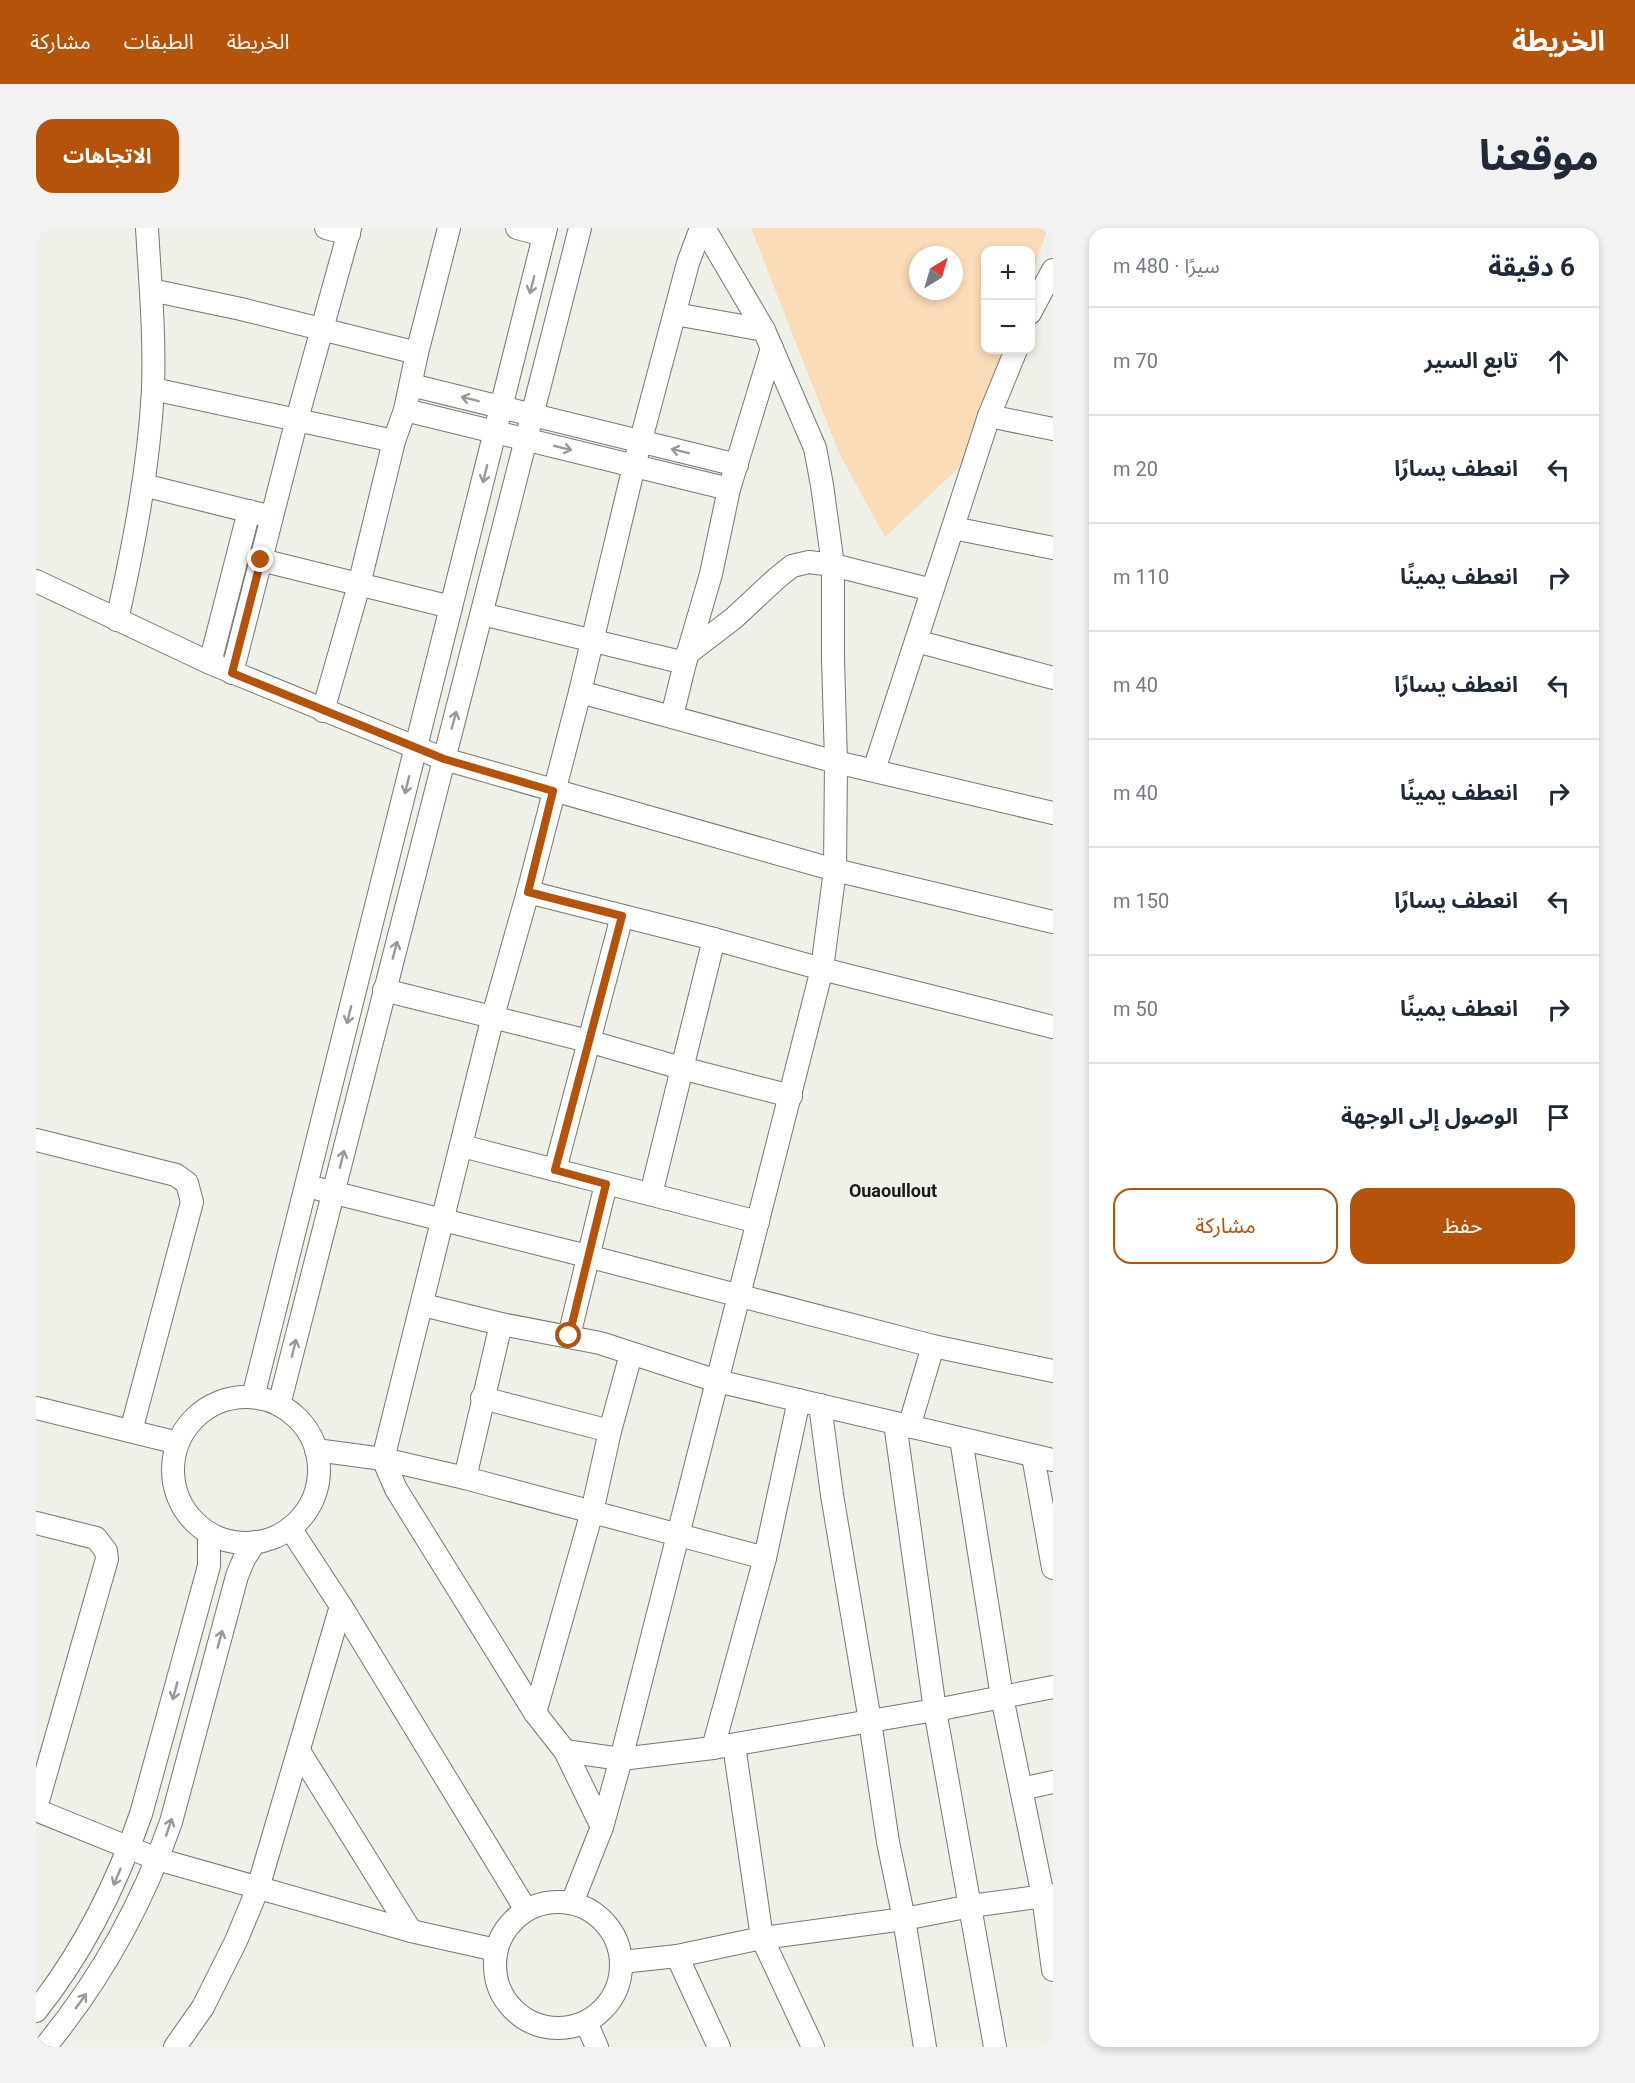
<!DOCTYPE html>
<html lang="ar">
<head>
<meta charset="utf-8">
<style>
  :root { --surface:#fff; --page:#f2f2f3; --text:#1f2937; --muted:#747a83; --line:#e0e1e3; --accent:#b45309 }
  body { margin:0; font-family:Roboto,"Noto Sans Arabic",sans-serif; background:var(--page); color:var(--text); direction:rtl }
  .controls { position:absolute; right:18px; top:18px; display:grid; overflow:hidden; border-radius:12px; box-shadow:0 3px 9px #0003 }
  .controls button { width:54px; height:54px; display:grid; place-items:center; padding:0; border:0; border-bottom:2px solid var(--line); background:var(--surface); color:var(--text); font:30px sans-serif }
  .compass { position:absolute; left:873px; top:18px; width:54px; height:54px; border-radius:50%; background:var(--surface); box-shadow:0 3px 9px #0003; rotate:37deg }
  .stop { position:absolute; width:18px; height:18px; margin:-14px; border:4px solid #b45309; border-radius:50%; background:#fff }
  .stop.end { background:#b45309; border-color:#fff; box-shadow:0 2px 6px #0008 }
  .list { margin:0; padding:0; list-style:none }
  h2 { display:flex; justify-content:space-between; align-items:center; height:78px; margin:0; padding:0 24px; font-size:26px }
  h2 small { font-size:20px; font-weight:400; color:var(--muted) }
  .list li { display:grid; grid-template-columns:39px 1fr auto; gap:18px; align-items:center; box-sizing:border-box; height:108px; padding:0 24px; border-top:2px solid var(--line) }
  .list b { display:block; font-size:22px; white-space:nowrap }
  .list em { font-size:20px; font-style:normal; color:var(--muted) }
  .actions { display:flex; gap:12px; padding:18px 24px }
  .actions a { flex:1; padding:14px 0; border:2px solid var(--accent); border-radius:18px; text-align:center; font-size:21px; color:var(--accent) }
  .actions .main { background:var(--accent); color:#fff }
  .icon { flex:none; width:33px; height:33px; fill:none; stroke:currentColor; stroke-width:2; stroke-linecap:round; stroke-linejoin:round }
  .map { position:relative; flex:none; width:1017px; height:1819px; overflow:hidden; direction:ltr; border-radius:18px }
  header { display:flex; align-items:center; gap:36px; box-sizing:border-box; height:84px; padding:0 30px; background:var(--accent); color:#fff }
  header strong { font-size:28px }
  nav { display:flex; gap:33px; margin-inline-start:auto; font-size:21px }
  .intro { display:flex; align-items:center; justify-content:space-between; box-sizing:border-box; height:144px; padding:0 36px }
  h1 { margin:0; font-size:42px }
  .button { padding:15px 27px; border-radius:18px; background:var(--accent); color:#fff; font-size:21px; font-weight:700 }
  main { display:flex; gap:36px; padding:0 36px }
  aside { flex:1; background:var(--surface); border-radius:18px; box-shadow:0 3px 9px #0003 }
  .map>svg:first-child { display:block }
</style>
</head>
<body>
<header>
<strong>الخريطة</strong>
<nav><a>الخريطة</a><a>الطبقات</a><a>مشاركة</a></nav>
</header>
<div class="intro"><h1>موقعنا</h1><a class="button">الاتجاهات</a></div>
<main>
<aside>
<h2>6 دقيقة<small>سيرًا · 480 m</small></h2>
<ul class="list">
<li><svg class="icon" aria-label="ahead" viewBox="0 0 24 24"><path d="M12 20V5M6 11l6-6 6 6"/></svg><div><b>تابع السير</b></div><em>70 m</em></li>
<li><svg class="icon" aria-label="left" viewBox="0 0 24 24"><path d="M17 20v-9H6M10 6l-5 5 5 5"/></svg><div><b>انعطف يسارًا</b></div><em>20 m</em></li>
<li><svg class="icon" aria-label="right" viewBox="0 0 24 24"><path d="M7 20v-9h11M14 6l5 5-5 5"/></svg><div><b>انعطف يمينًا</b></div><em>110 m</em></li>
<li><svg class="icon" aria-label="left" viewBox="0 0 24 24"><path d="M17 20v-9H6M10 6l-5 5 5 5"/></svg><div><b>انعطف يسارًا</b></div><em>40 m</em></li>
<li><svg class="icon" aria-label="right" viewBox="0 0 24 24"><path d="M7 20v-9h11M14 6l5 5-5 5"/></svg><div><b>انعطف يمينًا</b></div><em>40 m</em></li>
<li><svg class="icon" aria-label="left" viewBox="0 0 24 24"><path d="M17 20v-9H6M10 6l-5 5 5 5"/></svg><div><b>انعطف يسارًا</b></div><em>150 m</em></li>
<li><svg class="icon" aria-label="right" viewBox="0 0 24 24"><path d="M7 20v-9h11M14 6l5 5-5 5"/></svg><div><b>انعطف يمينًا</b></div><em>50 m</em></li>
<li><svg class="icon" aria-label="arrive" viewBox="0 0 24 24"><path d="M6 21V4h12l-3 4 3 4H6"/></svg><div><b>الوصول إلى الوجهة</b></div></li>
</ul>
<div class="actions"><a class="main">حفظ</a><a>مشاركة</a></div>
</aside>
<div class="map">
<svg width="1017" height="1819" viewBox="0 0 1017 1819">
  <rect width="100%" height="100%" fill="#eff0e8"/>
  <!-- green -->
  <path fill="#fbdcb8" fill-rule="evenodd" d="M715,0H1012L995,49L994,22H950V122H969L928,235L849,309L803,225ZM882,27H918V63H882Z"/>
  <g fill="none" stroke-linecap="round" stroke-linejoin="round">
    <defs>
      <g id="minor">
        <polyline points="290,0 313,6"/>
        <polyline points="481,0 508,7"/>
        <polyline points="115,62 205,81 381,125"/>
        <polyline points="994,85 1017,42"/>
        <polyline points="639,86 728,102"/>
        <polyline points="375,157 701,237"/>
        <polyline points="117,161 358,213"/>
        <polyline points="369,182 693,261"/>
        <polyline points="953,188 1017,201"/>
        <polyline points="107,257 228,287"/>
        <polyline points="917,300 1017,320"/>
        <polyline points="225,332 415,379"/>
        <polyline points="0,353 174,435 408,531 799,642 1017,694"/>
        <polyline points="446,386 649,435"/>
        <path d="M81,392C98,316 113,239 117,161C119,107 114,53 111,0"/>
        <polyline points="880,413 1017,450"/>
        <polyline points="651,426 698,390 741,350 756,338 773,334 797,337 896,362"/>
        <polyline points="174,435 213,283"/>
        <polyline points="196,445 261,191 314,0"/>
        <polyline points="544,464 800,534 1017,585"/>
        <polyline points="287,483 323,357 358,213 369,182 381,125 413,0"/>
        <polyline points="636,488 649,435 675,346 693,261 736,120"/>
        <polyline points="838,542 953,188 980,122"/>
        <polyline points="492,664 678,711 786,741 1017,799"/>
        <polyline points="348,762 552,813 645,840 755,868"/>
        <polyline points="0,912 140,947 151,955 156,974 95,1203"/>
        <polyline points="426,918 722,994"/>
        <polyline points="519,942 586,688"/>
        <polyline points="283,961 551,1028 897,1118 1017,1143"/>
        <polyline points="615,966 678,711"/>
        <polyline points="387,1077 465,1096 564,1115 681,1153 1017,1232"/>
        <polyline points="533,1108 570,956"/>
        <polyline points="217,1169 510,0"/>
        <circle cx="210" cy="1242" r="73"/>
        <polyline points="446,1170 574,1203"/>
        <polyline points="243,1177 544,0"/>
        <polyline points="784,1177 796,1267 834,1493 852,1614 868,1691 889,1819"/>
        <polyline points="0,1180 142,1215"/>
        <polyline points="859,1195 899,1482 959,1819"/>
        <polyline points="873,1199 897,1118"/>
        <polyline points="925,1211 966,1469 985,1561"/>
        <polyline points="280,1222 347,1231 429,1250 729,1330"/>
        <polyline points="997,1228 1017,1340"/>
        <polyline points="429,1250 465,1096"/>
        <polyline points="0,1295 60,1310 70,1323 71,1331 0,1580"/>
        <polyline points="254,1300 305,1378 490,1682"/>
        <polyline points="499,1485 556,1284 574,1203 595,1126"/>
        <polyline points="698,1517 726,1710 777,1819"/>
        <polyline points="677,1520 729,1330 763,1172"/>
        <polyline points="263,1523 375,1703"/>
        <polyline points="529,1523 585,1531 677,1520 910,1480 1017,1459"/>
        <polyline points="1017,1554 985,1561 1007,1668 1017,1742"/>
        <polyline points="0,1582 121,1631 375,1703 460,1722"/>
        <polyline points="566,1599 529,1523 499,1485 360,1261 347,1231 457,788 492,664 544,464 598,238 652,35 665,0"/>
        <circle cx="522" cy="1737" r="63"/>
        <polyline points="536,1675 566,1599 585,1531 786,741 799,642 800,534 797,431 797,337 786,257 779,220 728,102 668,0"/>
        <polyline points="641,1728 683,1819"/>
        <polyline points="586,1734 641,1728 726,1710 868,1691 935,1678 1017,1667"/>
        <path d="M0,1783C47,1724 80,1658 105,1586L173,1338V1305"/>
        <polyline points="550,1794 561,1819"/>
        <path d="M9,1819C65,1751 106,1677 135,1594L201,1348L208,1331L219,1314"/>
        <polyline points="139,1819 167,1779 200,1713 222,1660 305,1378"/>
      </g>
    </defs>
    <!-- minor casing -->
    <use href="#minor" stroke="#767770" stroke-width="24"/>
    <!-- minor -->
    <use href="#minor" stroke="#fff" stroke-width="22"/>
  </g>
  <!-- one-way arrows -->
  <defs><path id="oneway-shaft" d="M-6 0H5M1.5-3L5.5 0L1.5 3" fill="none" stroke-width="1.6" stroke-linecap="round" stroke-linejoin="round" transform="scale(1.5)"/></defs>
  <g stroke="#989896">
    <use href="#oneway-shaft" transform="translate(496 57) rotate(104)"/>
    <use href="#oneway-shaft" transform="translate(434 171) rotate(-166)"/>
    <use href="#oneway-shaft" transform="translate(527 220) rotate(14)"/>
    <use href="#oneway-shaft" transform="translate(644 223) rotate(-166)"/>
    <use href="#oneway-shaft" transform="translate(449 246) rotate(104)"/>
    <use href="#oneway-shaft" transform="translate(418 492) rotate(-75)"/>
    <use href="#oneway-shaft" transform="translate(371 557) rotate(104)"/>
    <use href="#oneway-shaft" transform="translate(359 722) rotate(-75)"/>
    <use href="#oneway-shaft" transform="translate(313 787) rotate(104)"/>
    <use href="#oneway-shaft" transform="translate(306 931) rotate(-76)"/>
    <use href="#oneway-shaft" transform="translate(258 1120) rotate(-76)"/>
    <use href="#oneway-shaft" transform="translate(184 1411) rotate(-75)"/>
    <use href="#oneway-shaft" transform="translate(139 1463) rotate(105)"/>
    <use href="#oneway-shaft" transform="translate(133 1599) rotate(-72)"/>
    <use href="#oneway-shaft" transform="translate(81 1649) rotate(113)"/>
    <use href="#oneway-shaft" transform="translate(45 1773) rotate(-54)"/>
  </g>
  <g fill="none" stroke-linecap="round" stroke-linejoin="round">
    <!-- route -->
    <polyline stroke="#b45309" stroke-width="8" points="225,332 196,445 408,531 517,563 492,664 586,688 519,942 570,956 533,1108"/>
  </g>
  <g text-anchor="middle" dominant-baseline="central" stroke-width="6" stroke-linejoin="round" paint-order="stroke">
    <!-- quarter labels -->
    <g font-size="18" font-weight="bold" fill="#191916" stroke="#eff0e8">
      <text x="857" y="962">Ouaoullout</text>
    </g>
  </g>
</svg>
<div class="controls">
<button>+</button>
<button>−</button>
</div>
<svg class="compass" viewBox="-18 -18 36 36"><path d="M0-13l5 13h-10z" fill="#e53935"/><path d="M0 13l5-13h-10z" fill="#747a83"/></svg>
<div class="stop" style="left:533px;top:1108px"></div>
<div class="stop end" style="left:225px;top:332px"></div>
</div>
</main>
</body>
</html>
